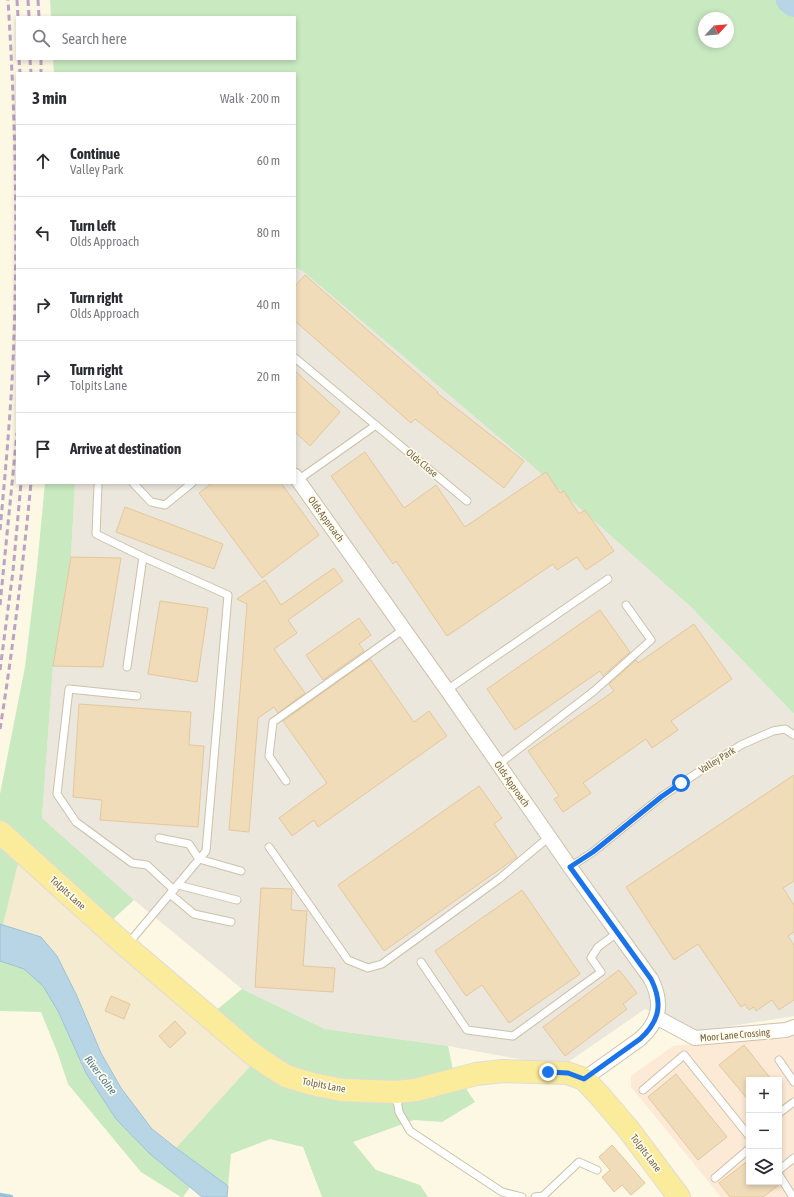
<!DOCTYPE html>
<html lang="en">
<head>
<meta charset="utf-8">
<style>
  :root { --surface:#fff; --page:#f7f7f7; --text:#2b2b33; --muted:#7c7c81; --line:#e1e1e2 }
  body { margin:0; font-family:"Asap Condensed",sans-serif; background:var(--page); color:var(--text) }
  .controls { position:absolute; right:12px; bottom:12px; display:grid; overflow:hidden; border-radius:0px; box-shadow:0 2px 6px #0003 }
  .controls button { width:36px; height:36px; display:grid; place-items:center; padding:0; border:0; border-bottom:1px solid var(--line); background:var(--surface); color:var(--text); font:20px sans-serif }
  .compass { position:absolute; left:698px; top:12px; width:36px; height:36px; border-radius:50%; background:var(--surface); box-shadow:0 2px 6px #0003; rotate:64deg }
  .stop { position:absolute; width:12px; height:12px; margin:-9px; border:3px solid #1a73e8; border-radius:50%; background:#fff }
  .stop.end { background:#1a73e8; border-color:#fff; box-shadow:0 1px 4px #0008 }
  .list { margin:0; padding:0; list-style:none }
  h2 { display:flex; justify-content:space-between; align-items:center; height:52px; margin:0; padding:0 16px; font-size:17px }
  h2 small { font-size:13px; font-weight:400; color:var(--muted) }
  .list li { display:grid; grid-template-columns:26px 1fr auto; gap:12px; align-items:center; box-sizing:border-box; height:72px; padding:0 16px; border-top:1px solid var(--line) }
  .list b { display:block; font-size:15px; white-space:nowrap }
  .list p { margin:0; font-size:13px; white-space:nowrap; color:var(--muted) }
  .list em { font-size:13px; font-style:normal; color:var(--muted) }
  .icon { flex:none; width:22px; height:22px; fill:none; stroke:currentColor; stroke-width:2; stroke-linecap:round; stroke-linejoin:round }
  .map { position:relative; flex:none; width:794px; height:1197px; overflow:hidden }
  .search { position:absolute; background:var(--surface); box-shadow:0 2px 6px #0003; left:16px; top:16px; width:280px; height:44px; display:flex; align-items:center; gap:10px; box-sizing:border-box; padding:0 14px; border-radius:0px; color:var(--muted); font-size:15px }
  .panel { position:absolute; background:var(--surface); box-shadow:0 2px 6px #0003; left:16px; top:72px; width:280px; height:412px; border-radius:0px }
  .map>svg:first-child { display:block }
</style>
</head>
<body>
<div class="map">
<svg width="794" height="1197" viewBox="0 0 794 1197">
  <rect width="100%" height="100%" fill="#fcf8e3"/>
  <!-- residential -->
  <polygon fill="#f4ebd1" points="19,859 254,1062 176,1148 152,1129 121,1088 101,1053 76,994 57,956 41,937 3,925"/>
  <!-- commercial -->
  <path fill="#fcead6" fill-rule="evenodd" d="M794,1035V1197H721L631,1087V1076L673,1046L740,1039H786ZM749,1080H779V1182H749Z"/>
  <!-- industrial -->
  <polygon fill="#ebe7dd" points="295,264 546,472 690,606 794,714 794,1016 695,1032 645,1009 561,1067 448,1046 325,1029 242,989 134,900 42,818 53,666 71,557 75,483 295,483"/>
  <!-- green -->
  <g fill="#c9e9c1" fill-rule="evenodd">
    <path d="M50,0H794V714L690,606L527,461L304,272L295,267V73H54L53,59H295V17H51ZM704,18H728V42H704Z"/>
    <polygon points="45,483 75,483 71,557 53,666 42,818 134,900 110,922 0,823 0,794 25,667 37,567"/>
    <polygon points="0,842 19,859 3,925 0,924"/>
    <polygon points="0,961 24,969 43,985 58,1011 86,1073 116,1119 150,1154 190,1187 183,1197 181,1197 141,1172 68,1084 58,1054 41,1012 0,1011"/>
    <polygon points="242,989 325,1029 448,1046 453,1070 419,1082 329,1079 289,1068 214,1012"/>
    <polygon points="254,1062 309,1095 369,1103 408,1101 465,1087 475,1102 442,1122 414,1120 353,1142 376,1170 420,1185 428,1197 322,1197 303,1147 270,1139 231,1154 228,1186 176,1148"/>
  </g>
  <!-- water -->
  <polygon fill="#b7d5e5" stroke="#9ec1d7" points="0,924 41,937 57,956 76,994 101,1053 121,1088 152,1129 176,1148 228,1186 227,1197 202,1197 150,1154 116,1119 86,1073 58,1011 43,986 24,969 0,961"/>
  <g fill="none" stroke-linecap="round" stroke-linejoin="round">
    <!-- stream -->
    <polyline stroke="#9ec1d7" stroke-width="4.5" points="0,1195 11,1197"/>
    <!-- river -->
    <polyline stroke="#b7d5e5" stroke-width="26" points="789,0 794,4"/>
  </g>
  <!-- building -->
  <g fill="#f1dcba" stroke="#e4c79b">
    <polygon points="305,275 438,392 437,393 524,461 504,488 415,419 411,423 295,321 295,286"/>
    <polygon points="295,371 340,412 310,446 295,432"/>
    <polygon points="365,452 404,508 436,485 465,527 546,472 560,493 564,491 579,514 585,510 614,551 586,570 577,557 557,570 553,564 447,636 396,561 393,564 331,476"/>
    <polygon points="212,483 281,483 319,535 262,578 199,493"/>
    <polygon points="125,507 223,544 214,569 116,532"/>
    <polygon points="71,557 121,558 103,667 53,666"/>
    <polygon points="334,568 343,581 288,620 297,633 274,649 305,693 278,713 274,707 258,718 249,832 229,830 247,604 237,599 265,580 281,605"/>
    <polygon points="160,601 208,608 197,682 148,674"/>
    <polygon points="600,610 630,652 603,676 600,671 515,730 487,689"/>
    <polygon points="359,618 371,635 359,644 364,651 323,680 306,655"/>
    <polygon points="694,624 732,679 671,721 678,730 652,748 646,739 583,783 591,793 563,812 554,799 559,796 528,751 614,691 609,684 636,660 638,663"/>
    <polygon points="370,659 414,722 429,711 447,736 318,827 314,820 292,836 279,818 327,783 283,721"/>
    <polygon points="79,704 191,712 189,745 204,746 198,827 100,820 102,800 73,797"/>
    <polygon points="794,775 794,881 783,888 794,905 794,932 788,936 794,945 794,1000 779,1010 772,1000 756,1011 754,1007 749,1010 745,1004 741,1007 698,944 674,960 626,887"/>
    <polygon points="479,786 502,818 494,824 517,857 384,951 338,885"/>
    <polygon points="261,888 292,889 291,910 307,911 303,966 335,968 333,992 255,987"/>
    <polygon points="522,890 580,974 509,1023 482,985 466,996 435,951"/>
    <polygon points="619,970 637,993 623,1004 627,1009 565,1056 543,1027"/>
    <polygon points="111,996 130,1004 124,1019 105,1011"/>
    <polygon points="175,1021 186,1033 170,1048 159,1036"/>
    <polygon points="744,1045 772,1080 749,1080 749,1101 719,1065"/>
    <polygon points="676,1074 727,1137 698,1160 648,1097"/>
    <polygon points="612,1145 645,1183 631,1195 622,1185 614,1192 602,1177 610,1170 599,1157"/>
    <polygon points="749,1160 749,1182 778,1182 779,1185 763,1197 730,1197 719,1183"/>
  </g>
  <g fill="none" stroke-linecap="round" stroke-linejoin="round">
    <defs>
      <g id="service">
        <polyline points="295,358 467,501"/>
        <polyline points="298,480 376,425"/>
        <polyline points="133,483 151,502 165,505 192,483"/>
        <polyline points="98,486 96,534 143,557"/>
        <polyline points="127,667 143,557 228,595 206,851 128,944"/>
        <polyline points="447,690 608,579"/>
        <polyline points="137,696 69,689 57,794 76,822 132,863 147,865 174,890"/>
        <polyline points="499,764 594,691 651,640 626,605"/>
        <polyline points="286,781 269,756 273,722 404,629"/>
        <polyline points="159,838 189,844 199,859 241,871"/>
        <polyline points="269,847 348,960 368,968 382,964 499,879 549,837"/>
        <polyline points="570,867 593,852 661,797 700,771 741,745 773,731 785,729 794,735"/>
        <polyline points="178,885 237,900"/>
        <polyline points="170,894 194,914 231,922"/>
        <polyline points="421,962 467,1030 513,1036 601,972 591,958 598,947 617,933"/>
        <polyline points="779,1060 794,1082"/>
        <polyline points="643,1090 684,1055 749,1136"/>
        <polyline points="396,1094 399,1112 410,1131 502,1192 522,1197"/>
        <polyline points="779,1113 794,1102"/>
        <polyline points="779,1170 794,1158"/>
        <polyline points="779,1175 793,1197"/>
        <polyline points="715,1178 749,1149"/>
        <polyline points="535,1197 543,1196 579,1162 597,1170"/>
      </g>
      <g id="minor">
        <path d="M295,476L447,690L570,867L651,979C663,1003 660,1021 640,1039L584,1079"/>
        <polyline points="656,1017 695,1038 786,1030 794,1027"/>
      </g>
      <polyline id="primary" points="0,832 126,946 250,1052 270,1066 286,1076 312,1084 342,1090 396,1092 416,1090 476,1074 503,1071 567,1073 584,1079 600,1096 629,1130 679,1197"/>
    </defs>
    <!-- service casing -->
    <use href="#service" stroke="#cdc1a9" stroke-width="9"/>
    <!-- minor casing -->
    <use href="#minor" stroke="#cdc1a9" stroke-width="16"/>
    <!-- primary casing -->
    <use href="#primary" stroke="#e0dcd7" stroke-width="24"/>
    <!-- service -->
    <use href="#service" stroke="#fff" stroke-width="7"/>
    <!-- minor -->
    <use href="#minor" stroke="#fff" stroke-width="14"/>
    <!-- primary -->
    <use href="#primary" stroke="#fbec9b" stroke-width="22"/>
    <!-- rail -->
    <g stroke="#bca2c5" stroke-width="3" stroke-dasharray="6 4" stroke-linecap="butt">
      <polyline points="17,0 18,17"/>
      <polyline points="28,0 29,17"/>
      <polyline points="38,0 39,17"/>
      <polyline points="19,59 20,73"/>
      <polyline points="30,59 31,73"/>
      <polyline points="41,59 41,73"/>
      <path d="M0,530C6,465 12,400 14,335C18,223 15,111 8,0"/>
      <polyline points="0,605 17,433"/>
      <polyline points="0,670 13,571 21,483"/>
      <path d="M0,729C13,648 23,565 31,483"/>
    </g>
  </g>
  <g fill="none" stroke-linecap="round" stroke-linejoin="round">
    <!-- route -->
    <path stroke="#1a73e8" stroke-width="5" d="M548,1072L568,1073L584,1079L640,1039C660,1021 663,1003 651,979L570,867L593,852L661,797L681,783"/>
  </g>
  <g text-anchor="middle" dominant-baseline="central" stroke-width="3.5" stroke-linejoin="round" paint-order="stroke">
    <!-- street labels -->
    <g font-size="10" fill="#746249" stroke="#fffbe9">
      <text transform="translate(422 463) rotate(40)">Olds Close</text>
      <text transform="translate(326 519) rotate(54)">Olds Approach</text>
      <text transform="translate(717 760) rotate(-32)">Valley Park</text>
      <text transform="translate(512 784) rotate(55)">Olds Approach</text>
      <text transform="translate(68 893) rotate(42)">Tolpits Lane</text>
      <text transform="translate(735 1035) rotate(-5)">Moor Lane Crossing</text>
      <text transform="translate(324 1085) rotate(11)">Tolpits Lane</text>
      <text transform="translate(646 1153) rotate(53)">Tolpits Lane</text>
    </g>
    <!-- water labels -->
    <g font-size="11" font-style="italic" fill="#497895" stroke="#fffbe9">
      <text transform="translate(101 1075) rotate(53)">River Colne</text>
    </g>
  </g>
</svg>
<div class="controls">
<button>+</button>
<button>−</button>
<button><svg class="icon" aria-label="layers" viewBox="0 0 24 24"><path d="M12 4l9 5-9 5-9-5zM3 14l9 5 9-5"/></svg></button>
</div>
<svg class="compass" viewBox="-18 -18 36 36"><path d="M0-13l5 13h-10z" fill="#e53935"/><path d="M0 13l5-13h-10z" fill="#7c7c81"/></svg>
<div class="stop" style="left:681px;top:783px"></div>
<div class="stop end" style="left:548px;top:1072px"></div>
<div class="search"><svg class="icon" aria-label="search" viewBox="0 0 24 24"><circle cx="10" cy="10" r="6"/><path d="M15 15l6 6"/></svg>Search here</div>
<section class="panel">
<h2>3 min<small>Walk · 200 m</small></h2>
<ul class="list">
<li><svg class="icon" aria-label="ahead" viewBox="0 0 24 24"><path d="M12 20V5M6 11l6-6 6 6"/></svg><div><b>Continue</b><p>Valley Park</p></div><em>60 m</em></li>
<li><svg class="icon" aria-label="left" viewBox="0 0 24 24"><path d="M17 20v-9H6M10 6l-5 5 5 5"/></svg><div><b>Turn left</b><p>Olds Approach</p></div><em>80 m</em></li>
<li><svg class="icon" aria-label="right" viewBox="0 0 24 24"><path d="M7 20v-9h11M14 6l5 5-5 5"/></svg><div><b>Turn right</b><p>Olds Approach</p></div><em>40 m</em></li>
<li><svg class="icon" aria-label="right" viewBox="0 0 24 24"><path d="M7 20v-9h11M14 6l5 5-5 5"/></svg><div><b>Turn right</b><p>Tolpits Lane</p></div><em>20 m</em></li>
<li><svg class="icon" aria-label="arrive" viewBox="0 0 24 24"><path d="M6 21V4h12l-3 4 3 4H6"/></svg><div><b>Arrive at destination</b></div></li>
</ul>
</section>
</div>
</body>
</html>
